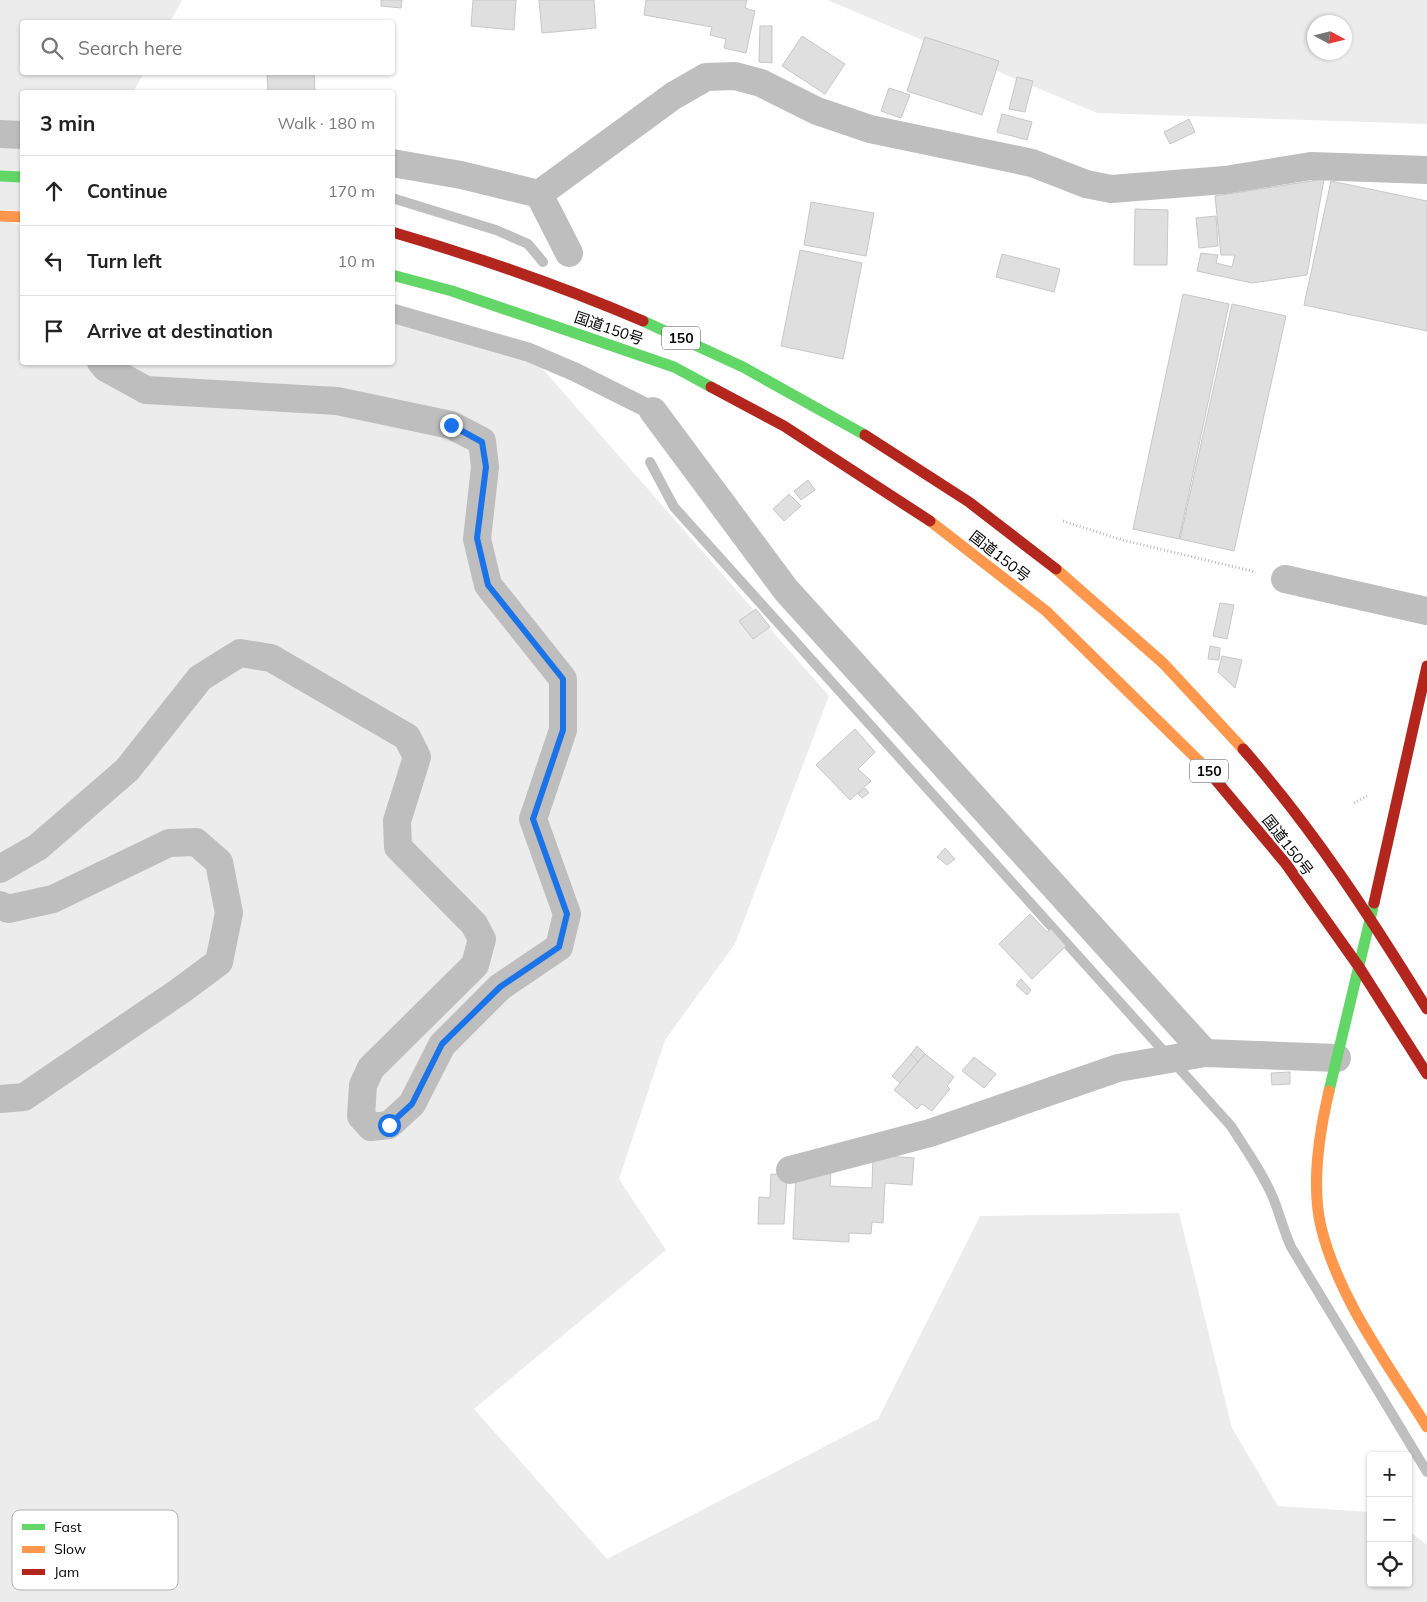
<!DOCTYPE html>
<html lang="en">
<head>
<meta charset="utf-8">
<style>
  :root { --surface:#fff; --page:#f2f2f2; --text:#222; --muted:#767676; --line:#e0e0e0 }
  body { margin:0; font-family:Mulish,"Noto Sans JP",sans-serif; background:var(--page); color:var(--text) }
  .controls { position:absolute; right:15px; bottom:15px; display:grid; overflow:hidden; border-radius:5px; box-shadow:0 1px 4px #0004 }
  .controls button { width:45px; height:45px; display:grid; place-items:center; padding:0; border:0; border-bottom:1px solid var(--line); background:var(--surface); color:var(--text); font:25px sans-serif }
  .compass { position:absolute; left:1307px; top:15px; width:45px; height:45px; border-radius:50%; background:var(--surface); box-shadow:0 1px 4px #0004; rotate:97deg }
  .stop { position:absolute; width:15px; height:15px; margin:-11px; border:4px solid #1a73e8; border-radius:50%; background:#fff }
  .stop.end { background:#1a73e8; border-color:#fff; box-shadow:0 1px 5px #0008 }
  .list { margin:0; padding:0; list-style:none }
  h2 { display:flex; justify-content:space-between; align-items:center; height:65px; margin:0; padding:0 20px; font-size:21px }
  h2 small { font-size:16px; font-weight:400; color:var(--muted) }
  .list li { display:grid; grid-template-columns:32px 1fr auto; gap:15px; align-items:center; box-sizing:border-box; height:70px; padding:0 20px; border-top:1px solid var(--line) }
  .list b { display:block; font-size:19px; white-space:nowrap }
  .list em { font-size:16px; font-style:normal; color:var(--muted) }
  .icon { flex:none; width:28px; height:28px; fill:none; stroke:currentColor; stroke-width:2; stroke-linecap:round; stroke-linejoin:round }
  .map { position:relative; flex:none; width:1427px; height:1602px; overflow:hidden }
  .search { position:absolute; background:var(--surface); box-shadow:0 1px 4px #0004; left:20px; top:20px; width:375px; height:55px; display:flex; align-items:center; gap:12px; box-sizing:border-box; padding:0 18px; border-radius:5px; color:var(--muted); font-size:19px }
  .panel { position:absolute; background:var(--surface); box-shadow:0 1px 4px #0004; left:20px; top:90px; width:375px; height:275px; border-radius:5px }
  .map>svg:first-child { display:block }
</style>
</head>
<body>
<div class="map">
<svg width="1427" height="1602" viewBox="0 0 1427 1602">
  <rect width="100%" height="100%" fill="#fff"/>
  <!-- green -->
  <g fill="#ececec" fill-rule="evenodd">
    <polygon points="0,0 182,0 170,22 22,22 22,72 144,73 133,92 22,92 22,212 0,209"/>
    <path d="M827,0H1427V124L1097,113ZM1314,22H1344V52H1314Z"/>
    <polygon points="0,220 22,225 22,362 392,362 393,318 528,352 829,696 735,944 665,1040 619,1179 666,1250 474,1409 607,1559 878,1419 980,1216 1179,1213 1232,1428 1278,1506 1371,1512 1371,1583 1408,1583 1408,1530 1427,1545 1427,1602 0,1602"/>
  </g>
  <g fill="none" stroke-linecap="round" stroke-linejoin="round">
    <!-- stream -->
    <g stroke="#bfbfbf" stroke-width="10">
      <polyline points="392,198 496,230 528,244 543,262"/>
      <path d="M650,462L674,507L1231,1126C1246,1150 1263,1173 1274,1200C1280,1216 1284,1231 1291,1247L1427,1472"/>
    </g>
  </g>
  <!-- building -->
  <g fill="#dfdfdf" stroke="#c7c7c7">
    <polygon points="381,0 402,0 401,8 381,6"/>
    <polygon points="473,0 516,0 514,30 471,26"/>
    <polygon points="539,0 594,0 596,28 542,33"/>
    <polygon points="646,0 747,0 745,8 755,11 746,53 724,48 726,39 710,35 712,27 644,15"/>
    <polygon points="760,26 772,26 772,63 759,62"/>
    <polygon points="802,36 845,64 825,94 782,66"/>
    <polygon points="925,37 999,61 982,115 907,91"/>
    <polygon points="267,72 314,72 315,92 268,92"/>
    <polygon points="1017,77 1033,81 1025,112 1009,109"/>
    <polygon points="889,88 910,95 901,118 881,111"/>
    <polygon points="1002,114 1032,122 1027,140 997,132"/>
    <polygon points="1189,119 1195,132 1170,144 1164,132"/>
    <polygon points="1324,179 1307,275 1252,283 1197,271 1201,253 1218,255 1216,263 1232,267 1235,255 1221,255 1215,196"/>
    <polygon points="1331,181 1427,201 1427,331 1304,305"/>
    <polygon points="811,202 874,213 866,256 804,245"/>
    <polygon points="1135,209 1168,210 1167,265 1134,265"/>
    <polygon points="1216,216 1218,246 1199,248 1196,218"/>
    <polygon points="800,250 862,263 843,359 781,346"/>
    <polygon points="1002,254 1060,269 1054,292 996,277"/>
    <polygon points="1183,294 1229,304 1179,539 1133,529"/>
    <polygon points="1232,304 1286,316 1234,551 1180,539"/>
    <polygon points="808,480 815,490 801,500 794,491"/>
    <polygon points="789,494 801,506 784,521 773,509"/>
    <polygon points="1220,603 1234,605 1227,639 1213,636"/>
    <polygon points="756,609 770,627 753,639 739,621"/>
    <polygon points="1210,646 1220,648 1219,660 1208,659"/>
    <polygon points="1222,656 1242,660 1235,688 1218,672"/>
    <polygon points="855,729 875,752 858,769 871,781 850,800 816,765"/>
    <polygon points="865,788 869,793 862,798 858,794"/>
    <polygon points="945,848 955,859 947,865 937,857"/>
    <polygon points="1030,914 1047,932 1051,929 1066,946 1032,979 999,944"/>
    <polygon points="1021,979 1031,990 1027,995 1016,985"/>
    <polygon points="917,1046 925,1054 918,1062 911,1054"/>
    <polygon points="911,1054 918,1062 900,1083 892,1076"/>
    <polygon points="925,1054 954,1077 947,1086 950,1089 932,1111 922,1104 917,1109 894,1090"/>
    <polygon points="974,1057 996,1074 984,1088 962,1071"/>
    <polygon points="1290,1072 1290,1084 1272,1085 1271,1073"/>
    <polygon points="873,1155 914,1158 912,1185 885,1183 883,1223 872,1222 871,1234 849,1233 849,1242 793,1239 796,1172 831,1172 830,1186 872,1188"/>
    <polygon points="771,1174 787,1175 784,1224 758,1224 759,1197 770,1198"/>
  </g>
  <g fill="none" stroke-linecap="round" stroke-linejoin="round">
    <!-- path -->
    <g stroke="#b9b9b9" stroke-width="3" stroke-dasharray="1 2.5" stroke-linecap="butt">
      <polyline points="1063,521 1122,540 1256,572"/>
      <polyline points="1354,803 1367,796"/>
    </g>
    <!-- lane -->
    <polyline stroke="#bebebe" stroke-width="19" points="392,313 528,352 575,372 653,411"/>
    <!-- street -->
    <g stroke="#bebebe" stroke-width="28">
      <polyline points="0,134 22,135"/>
      <polyline points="392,163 461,175 539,194"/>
      <polyline points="569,253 539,194 673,96 706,77 735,76 761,83 817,111 870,129 1032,163 1086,184 1111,189 1225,180 1311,166 1427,170"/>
      <polyline points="653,411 786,590 1205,1053"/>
      <polyline points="1285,579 1427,611"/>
      <polyline points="0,869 38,847 127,770 200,678 240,653 271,658 407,737 417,757 397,821 398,847 474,924 482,939 475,965 371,1068 363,1085 361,1116 371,1127 389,1125 412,1104 442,1045 500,987 559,947 567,914 533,819 563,730 563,679 488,585 477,539 485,467 482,441 451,425 337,401 146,390 106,368 101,362"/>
      <polyline points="0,905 8,909 53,899 169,843 196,842 219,862 229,913 219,962 180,991 24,1097 0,1099"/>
      <polyline points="790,1170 930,1133 1118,1068 1205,1053 1337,1058"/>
    </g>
    <!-- fast -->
    <g stroke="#63d668" stroke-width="11">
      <polyline points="0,176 22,177"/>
      <polyline points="392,275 452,291 674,367 711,387"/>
      <polyline points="643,321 743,367 865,435"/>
      <polyline points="1329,1091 1374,903"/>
    </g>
    <!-- slow -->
    <g stroke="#ff974d" stroke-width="11">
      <polyline points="0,216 22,217"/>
      <polyline points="930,521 1046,611 1204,766"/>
      <polyline points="1056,569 1163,663 1243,749"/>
      <path d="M1329,1091C1319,1134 1311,1184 1321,1227C1339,1300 1388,1364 1427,1427"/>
    </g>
    <!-- jam -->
    <g stroke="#b3261e" stroke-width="11">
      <path d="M392,232C478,257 561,286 643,321"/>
      <polyline points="711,387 784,426 930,521"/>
      <polyline points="865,435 969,502 1056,569"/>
      <path d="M1243,749C1314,830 1371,918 1427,1009"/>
      <polyline points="1204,766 1286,864 1359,967 1427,1074"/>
      <polyline points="1374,903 1427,666"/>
    </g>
  </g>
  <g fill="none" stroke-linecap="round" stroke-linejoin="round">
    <!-- route -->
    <polyline stroke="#1a73e8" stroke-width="6" points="389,1125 412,1104 442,1044 500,987 559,947 567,914 533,819 563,730 563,679 488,585 477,538 486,467 482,442 451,425"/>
  </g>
  <g text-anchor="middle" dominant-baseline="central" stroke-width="4" stroke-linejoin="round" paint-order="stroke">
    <!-- shield labels -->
    <g fill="#fff" stroke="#4c4c4c" stroke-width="1">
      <rect x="662" y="326.5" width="38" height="23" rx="4"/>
      <rect x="1190" y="759.5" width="38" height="23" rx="4"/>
    </g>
    <g font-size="14" font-weight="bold" fill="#000">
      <text x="681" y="338">150</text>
      <text x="1209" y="771">150</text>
    </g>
    <!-- street labels -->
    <g font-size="15" fill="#000" stroke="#fff">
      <text transform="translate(609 328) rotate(19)">国道150号</text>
      <text transform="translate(1000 556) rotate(38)">国道150号</text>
      <text transform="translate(1288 845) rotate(52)">国道150号</text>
    </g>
  </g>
  <!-- legend -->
  <rect x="12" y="1510" width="166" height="80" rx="8" fill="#fff" stroke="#b2b2b2" stroke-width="1"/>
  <rect x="22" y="1524" width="23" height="6" fill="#63d668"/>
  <rect x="22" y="1546" width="23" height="7" fill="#ff974d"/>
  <rect x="22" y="1569" width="23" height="6" fill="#b3261e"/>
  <g font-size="14" fill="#000">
    <text x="54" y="1532">Fast</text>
    <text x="54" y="1554">Slow</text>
    <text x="54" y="1577">Jam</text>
  </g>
</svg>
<div class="controls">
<button>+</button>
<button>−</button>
<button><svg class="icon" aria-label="locate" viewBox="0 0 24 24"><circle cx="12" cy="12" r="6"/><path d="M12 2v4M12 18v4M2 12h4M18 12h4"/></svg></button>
</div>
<svg class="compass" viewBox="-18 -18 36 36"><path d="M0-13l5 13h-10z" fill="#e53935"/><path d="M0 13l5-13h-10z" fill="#767676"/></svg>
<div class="stop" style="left:389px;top:1125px"></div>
<div class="stop end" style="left:451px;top:425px"></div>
<div class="search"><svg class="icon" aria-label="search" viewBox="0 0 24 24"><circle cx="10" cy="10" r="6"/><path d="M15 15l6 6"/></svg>Search here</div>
<section class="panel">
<h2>3 min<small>Walk · 180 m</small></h2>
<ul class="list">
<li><svg class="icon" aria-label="ahead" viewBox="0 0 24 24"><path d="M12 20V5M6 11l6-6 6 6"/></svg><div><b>Continue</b></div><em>170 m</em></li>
<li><svg class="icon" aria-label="left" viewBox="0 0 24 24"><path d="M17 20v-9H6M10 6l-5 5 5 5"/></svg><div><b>Turn left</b></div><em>10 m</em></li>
<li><svg class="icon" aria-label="arrive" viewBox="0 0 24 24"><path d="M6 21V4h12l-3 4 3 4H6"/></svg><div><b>Arrive at destination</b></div></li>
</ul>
</section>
</div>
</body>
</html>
